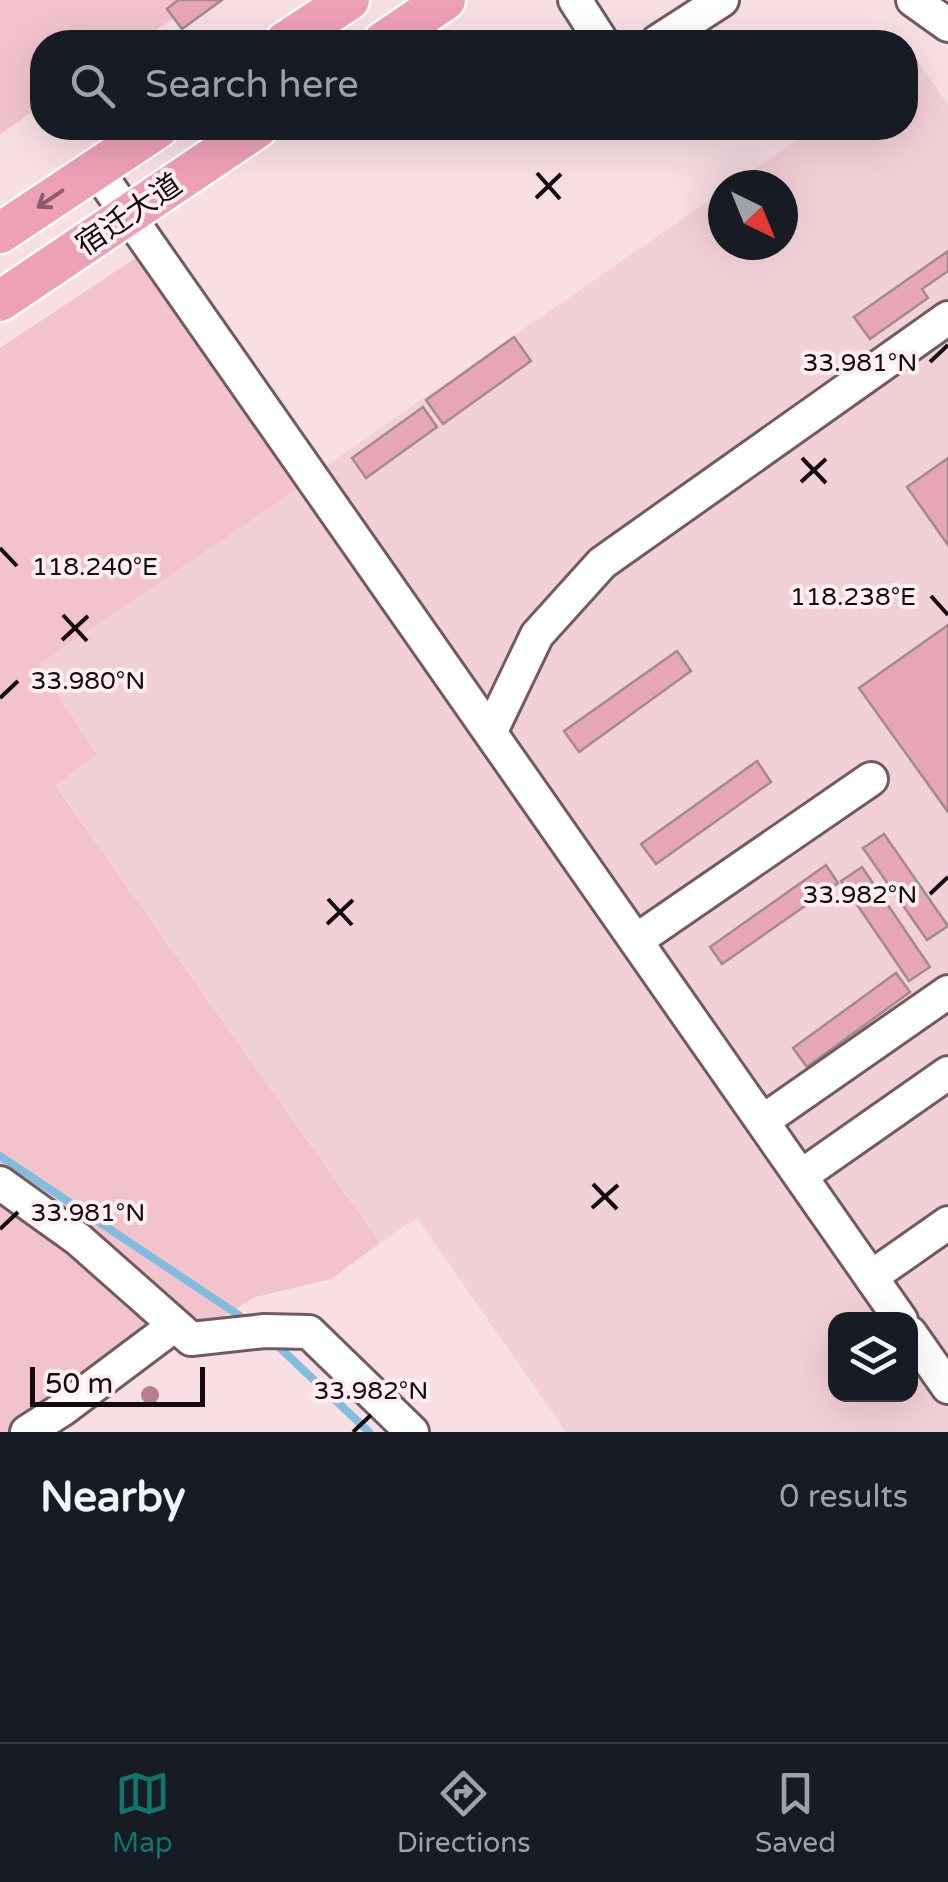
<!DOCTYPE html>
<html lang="en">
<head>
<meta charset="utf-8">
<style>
  :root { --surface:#171b24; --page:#20242c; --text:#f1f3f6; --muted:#9ea1a6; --line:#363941; --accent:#0f766e }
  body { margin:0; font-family:"Varela Round","Noto Sans SC",sans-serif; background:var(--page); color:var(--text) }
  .controls { position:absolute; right:30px; bottom:30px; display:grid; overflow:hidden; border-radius:20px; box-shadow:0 10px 40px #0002 }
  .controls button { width:90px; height:90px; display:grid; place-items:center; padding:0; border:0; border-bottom:2px solid var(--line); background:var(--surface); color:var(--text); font:50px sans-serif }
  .compass { position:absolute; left:708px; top:170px; width:90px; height:90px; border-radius:50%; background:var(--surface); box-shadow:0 10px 40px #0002; rotate:137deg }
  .scale { position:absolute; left:30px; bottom:25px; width:175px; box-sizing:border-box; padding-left:10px; border:5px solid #130b0d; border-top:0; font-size:28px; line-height:35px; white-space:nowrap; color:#130b0d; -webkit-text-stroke:8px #ffeff2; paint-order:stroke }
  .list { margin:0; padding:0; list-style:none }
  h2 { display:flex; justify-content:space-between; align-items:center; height:130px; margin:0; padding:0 40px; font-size:42px }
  h2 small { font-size:32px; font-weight:400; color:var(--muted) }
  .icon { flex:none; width:55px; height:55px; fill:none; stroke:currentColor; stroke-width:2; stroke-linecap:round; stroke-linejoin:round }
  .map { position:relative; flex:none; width:948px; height:1432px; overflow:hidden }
  .search { position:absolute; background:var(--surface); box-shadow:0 10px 40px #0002; left:30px; right:30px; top:30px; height:110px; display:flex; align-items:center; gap:25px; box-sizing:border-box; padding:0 35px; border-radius:40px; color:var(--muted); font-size:38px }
  .sheet { height:310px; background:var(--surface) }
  nav { display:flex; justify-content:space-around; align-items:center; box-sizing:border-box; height:140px; border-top:2px solid var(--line); background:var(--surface); font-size:28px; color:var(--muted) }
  nav a { display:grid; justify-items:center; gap:5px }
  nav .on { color:var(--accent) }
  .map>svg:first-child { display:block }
</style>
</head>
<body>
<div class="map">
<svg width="948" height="1432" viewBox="0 0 948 1432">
  <rect width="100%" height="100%" fill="#f8dfe4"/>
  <!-- built -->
  <path fill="#f2d0d7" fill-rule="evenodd" d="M915,57L948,105V1432H566L417,1218L380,1243L55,784L96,755L38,665L723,191V245H783V185H732L814,128H906V64ZM836,1320H910V1394H836Z"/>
  <!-- green -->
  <g fill="#f2c3cd">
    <polygon points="0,0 178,0 167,8 174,18 137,42 42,42 42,105 0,134"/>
    <polygon points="139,256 297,489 38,665 97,755 55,785 380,1243 331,1279 255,1297 149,1363 56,1432 0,1432 0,348"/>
  </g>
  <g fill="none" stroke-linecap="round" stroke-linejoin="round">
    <!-- stream -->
    <g stroke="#80bdde" stroke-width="8">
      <polyline points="0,1156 240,1316"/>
      <polyline points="279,1347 369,1432"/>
    </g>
  </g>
  <!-- building -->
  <g fill="#e7a6b5" stroke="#a28a8f" stroke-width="2.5">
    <polygon points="178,0 222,0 182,29 167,9"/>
    <polygon points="948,251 948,271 922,289 928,298 870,339 854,317"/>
    <polygon points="514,337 531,361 443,424 426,400"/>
    <polygon points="423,407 437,427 366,478 352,458"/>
    <polygon points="948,458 948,545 907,487"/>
    <polygon points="948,625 948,812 859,688"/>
    <polygon points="677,651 691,671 579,752 564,731"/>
    <polygon points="757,761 771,782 656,864 641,844"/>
    <polygon points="884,834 948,926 927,940 863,848"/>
    <polygon points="826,865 838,883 722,964 710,947"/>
    <polygon points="862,867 930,967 909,981 841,881"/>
    <polygon points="896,973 910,992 807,1067 793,1048"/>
  </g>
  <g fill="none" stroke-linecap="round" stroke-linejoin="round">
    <defs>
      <g id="minor">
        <polyline points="575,0 602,42"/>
        <polyline points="913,0 948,25"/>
        <polyline points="657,42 722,0"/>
        <polyline points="96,169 901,1320"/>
        <polyline points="491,731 537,635 602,563 948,318"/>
        <polyline points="637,940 871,779"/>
        <polyline points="763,1121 948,992"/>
        <polyline points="801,1176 948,1073"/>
        <polyline points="0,1183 78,1239 191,1339 265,1331 309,1332 412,1432"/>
        <polyline points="871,1277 948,1223"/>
        <polyline points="910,1333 948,1387"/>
        <polyline points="27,1432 63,1409 175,1325"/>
      </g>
      <g id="major">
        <polyline points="285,42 349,0"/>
        <polyline points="383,42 445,0"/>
        <polyline points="0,233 158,128"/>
        <polyline points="0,301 257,128"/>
      </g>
    </defs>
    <!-- minor casing -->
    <use href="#minor" stroke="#705b5f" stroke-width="38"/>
    <!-- major casing -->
    <use href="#major" stroke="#fff" stroke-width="45"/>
    <!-- minor -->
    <use href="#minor" stroke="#fff" stroke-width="32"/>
    <!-- major -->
    <use href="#major" stroke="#eea0b7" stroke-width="40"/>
  </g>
  <!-- trees -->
  <circle fill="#b57f8f" cx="150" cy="1395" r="9"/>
  <!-- one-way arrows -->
  <defs><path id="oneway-shaft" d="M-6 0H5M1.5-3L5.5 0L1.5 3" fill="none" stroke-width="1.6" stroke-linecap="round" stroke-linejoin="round" transform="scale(2.5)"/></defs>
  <use stroke="#8b5d6a" href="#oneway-shaft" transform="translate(50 199) rotate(146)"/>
  <!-- ticks -->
  <path fill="none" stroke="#130b0d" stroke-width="4" d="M537,173L560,199M536,198L561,174M930,362L948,345M802,458L826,483M801,482L826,459M0,548L17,566M931,596L948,615M63,615L87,641M62,640L88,616M0,698L18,681M930,894L948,877M328,899L352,925M327,924L353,900M593,1184L617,1209M592,1208L618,1185M0,1229L18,1212M353,1432L371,1415"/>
  <g text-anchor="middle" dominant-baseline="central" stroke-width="8" stroke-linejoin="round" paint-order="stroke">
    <!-- street labels -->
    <g font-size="30" fill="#130b0d" stroke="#ffeff2">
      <text transform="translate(129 215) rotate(-34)">宿迁大道</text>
    </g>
  </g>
  <g font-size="25" text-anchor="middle" fill="#130b0d" stroke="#ffeff2" stroke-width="8" stroke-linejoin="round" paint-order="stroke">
    <text x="860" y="371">33.981°N</text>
    <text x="95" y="575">118.240°E</text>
    <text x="853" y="605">118.238°E</text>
    <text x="88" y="689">33.980°N</text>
    <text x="860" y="903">33.982°N</text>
    <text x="88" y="1221">33.981°N</text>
    <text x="371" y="1399">33.982°N</text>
  </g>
</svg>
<div class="controls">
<button><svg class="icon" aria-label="layers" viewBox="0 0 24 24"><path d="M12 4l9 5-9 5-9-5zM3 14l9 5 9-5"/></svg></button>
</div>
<svg class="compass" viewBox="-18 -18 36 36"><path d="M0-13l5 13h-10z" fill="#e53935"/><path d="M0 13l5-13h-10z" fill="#9ea1a6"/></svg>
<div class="scale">50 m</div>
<div class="search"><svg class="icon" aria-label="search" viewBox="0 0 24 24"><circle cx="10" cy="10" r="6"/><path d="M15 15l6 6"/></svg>Search here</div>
</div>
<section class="sheet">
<h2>Nearby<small>0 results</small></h2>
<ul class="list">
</ul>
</section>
<nav>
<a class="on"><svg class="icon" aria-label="map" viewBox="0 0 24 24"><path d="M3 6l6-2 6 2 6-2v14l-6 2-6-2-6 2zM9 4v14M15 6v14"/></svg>Map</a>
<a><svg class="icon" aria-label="directions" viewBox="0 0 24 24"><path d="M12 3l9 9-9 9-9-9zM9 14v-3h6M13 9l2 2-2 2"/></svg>Directions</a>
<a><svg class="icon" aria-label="saved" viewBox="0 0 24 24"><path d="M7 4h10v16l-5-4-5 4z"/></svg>Saved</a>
</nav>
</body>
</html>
